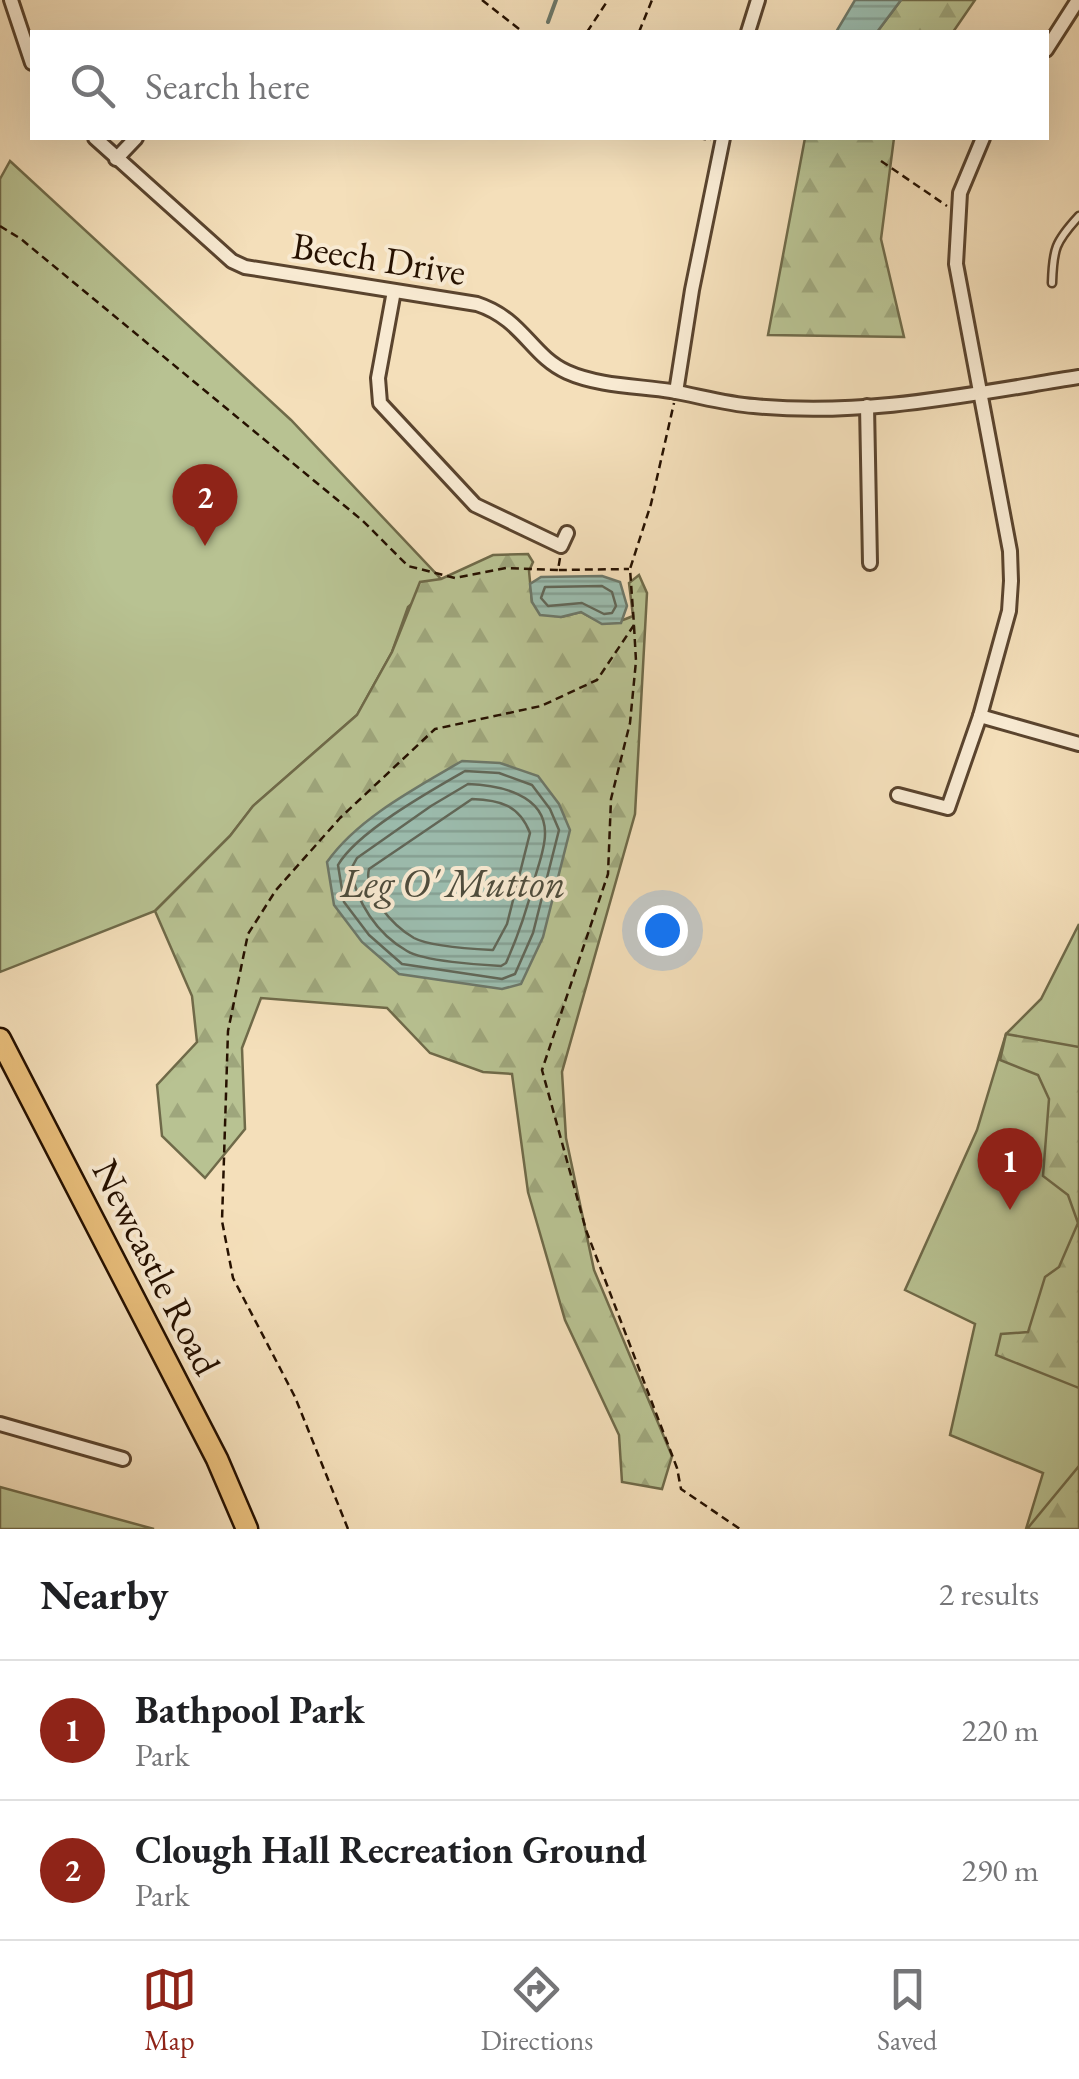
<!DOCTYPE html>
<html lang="en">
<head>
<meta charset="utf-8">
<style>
  :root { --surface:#fff; --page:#f6f6f6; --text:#202124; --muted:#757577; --line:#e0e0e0; --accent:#8f2418 }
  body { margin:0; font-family:"EB Garamond",serif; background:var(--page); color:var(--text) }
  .you { position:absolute; left:662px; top:930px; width:35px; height:35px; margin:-25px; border:8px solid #fff; border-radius:50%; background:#1a73e8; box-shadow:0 0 0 15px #1a73e833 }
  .badge { display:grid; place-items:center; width:65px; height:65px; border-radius:50%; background:var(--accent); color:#fff; font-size:32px; font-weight:700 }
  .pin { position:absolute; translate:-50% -82px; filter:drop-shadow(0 2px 5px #0008) }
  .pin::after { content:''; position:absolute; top:52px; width:35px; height:30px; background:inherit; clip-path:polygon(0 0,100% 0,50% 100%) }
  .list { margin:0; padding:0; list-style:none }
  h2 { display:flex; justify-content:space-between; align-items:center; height:130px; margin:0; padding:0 40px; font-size:42px }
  h2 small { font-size:32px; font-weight:400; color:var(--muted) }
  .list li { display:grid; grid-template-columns:65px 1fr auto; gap:30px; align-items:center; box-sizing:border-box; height:140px; padding:0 40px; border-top:2px solid var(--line) }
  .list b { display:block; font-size:38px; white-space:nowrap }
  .list p { margin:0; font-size:32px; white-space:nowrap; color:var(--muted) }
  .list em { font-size:32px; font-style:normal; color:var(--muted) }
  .icon { flex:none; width:55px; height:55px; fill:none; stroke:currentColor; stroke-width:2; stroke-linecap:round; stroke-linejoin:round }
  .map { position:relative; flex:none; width:1079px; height:1529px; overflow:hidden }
  .search { position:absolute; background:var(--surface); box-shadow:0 10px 40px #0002; left:30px; right:30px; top:30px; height:110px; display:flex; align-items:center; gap:25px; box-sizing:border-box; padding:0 35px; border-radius:0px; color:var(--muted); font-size:38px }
  .sheet { height:410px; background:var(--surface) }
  nav { display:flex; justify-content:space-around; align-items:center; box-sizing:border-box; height:140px; border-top:2px solid var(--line); background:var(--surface); font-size:28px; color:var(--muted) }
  nav a { display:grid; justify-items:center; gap:5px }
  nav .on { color:var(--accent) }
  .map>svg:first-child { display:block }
</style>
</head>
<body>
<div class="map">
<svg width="1079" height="1529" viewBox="0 0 1079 1529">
  <defs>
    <pattern id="forest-firs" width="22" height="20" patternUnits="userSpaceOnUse" patternTransform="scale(2.5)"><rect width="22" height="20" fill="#b8c292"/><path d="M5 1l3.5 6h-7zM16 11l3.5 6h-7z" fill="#9ea67c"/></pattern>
    <pattern id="water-rules" width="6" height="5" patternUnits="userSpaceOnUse" patternTransform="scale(2.5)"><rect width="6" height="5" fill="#9cbdaf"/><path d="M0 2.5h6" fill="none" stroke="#86a195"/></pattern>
  </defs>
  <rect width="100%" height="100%" fill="#f4dfba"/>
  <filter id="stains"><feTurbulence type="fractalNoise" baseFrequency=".002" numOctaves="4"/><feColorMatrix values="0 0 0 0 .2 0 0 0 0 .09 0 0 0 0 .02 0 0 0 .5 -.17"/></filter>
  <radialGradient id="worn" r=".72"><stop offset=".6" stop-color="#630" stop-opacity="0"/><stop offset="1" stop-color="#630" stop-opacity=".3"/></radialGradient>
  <!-- green -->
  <g fill="#b8c292" stroke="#6f6a49" stroke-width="2.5">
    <polygon points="10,161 291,420 441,579 408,607 392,652 357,715 253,806 230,836 155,911 0,972 0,179"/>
    <polygon points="1079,924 1079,1529 1026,1529 1043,1473 950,1435 975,1324 905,1290 977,1130 1006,1034 1041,999"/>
    <polygon points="0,1487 154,1529 0,1529"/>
  </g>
  <!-- forest -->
  <g fill="url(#forest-firs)" stroke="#6f6a49" stroke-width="2.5">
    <polygon points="901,0 975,0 953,32 877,32"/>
    <polygon points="805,138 894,138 881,239 904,337 768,335"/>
    <path d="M528,554L533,562L529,571L532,602L561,617L581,612C604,625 608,627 633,616L629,583L639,575L647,593L635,814L562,1072L566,1138L594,1270L672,1456L662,1489L622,1482L619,1435L565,1320L528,1192L512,1074L483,1072L430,1053L387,1008L261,998L242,1048L245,1129L205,1178L162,1136L157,1085L197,1042L192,996L155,911L230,836L253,806L357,715L392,652L420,582L441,579L493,555Z"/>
    <polygon points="1006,1034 1079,1047 1079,1388 996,1355 1001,1334 1028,1332 1045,1277 1059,1267 1078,1223 1068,1195 1043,1176 1049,1099 1038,1075 1000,1060"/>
    <polygon points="1079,1466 1079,1529 1027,1529"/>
  </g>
  <!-- water -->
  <g fill="url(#water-rules)" stroke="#6d7869" stroke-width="2.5">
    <polygon points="855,0 901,0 877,32 836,32"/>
    <polygon points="602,576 620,582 627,606 621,623 602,624 581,612 561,617 540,615 532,602 530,584 541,577"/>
    <path d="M462,761L500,763L538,776L559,804L570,830L543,937L521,984L502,989L399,974L362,942L334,905L327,862C358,818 416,788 462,761Z"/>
  </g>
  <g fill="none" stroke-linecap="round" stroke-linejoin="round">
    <!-- shore -->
    <g stroke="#616758" stroke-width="2.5">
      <polygon points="602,586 612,592 616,606 612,613 604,614 582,603 548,606 541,598 545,587"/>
      <path d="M465,771L499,773L532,785L550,809L559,830L533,933L515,974L502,979L402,964L369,935L344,902L338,865C357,832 430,791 465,771Z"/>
      <path d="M468,784C498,785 546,794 545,834C545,849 538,866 534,881C527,910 518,936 506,963L501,966C480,965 423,961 407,951C377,934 356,902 351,869L357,858L431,806Z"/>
      <path d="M472,799C500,800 519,805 530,833L507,924L493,950C473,949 431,947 414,938C393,926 363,893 369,869Z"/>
    </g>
    <!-- stream -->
    <polyline stroke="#6d7869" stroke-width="4" points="548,22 556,0"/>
    <defs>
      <path id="service" d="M1052,283C1053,249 1055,242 1079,216"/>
      <g id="minor">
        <polyline points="11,0 32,63"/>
        <polyline points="748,32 758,0"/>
        <polyline points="1046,50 1078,0"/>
        <path d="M95,138L232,261L245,267L477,304C523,319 531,356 567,372C598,386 638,386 671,391C699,396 726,404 754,406C864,417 971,394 1079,377"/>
        <polyline points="116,159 136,138"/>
        <polyline points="394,291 378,378 380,403 475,505 561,546 567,533"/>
        <polyline points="676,392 692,290 723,138"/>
        <polyline points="867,406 870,563"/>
        <polyline points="980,716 1079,744"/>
        <polyline points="898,795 948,808 980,716 1009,611 1011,581 1010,551 956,264 960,193 983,138"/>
        <polyline points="0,1424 123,1459"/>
      </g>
      <polyline id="trunk" points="0,1039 217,1459 247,1529"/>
    </defs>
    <!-- service casing -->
    <use href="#service" stroke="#5a442e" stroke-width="11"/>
    <!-- minor casing -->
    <use href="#minor" stroke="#5a442e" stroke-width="18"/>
    <!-- trunk casing -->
    <use href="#trunk" stroke="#261100" stroke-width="25"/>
    <!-- path -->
    <g stroke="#261100" stroke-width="2.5" stroke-dasharray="8 5" stroke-linecap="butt">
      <polyline points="482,0 523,32"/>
      <polyline points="587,32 608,0"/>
      <polyline points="639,32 652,0"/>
      <polyline points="698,138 711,140"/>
      <polyline points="881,161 947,206"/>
      <polyline points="0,226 21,239 363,521 408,566 455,578 506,568 558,570"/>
      <polyline points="560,558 558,570 629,569"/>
      <polyline points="634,626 636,661 630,723 611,799 608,874 542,1070 586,1230 677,1468 681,1489 740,1529"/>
      <polyline points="348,1529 295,1397 233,1278 222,1221 228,1031 248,934 276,890 340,818 435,729 541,706 597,680 634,625 630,569 651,504 674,403"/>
    </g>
    <!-- service -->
    <use href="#service" stroke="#f8ead2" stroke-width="6"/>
    <!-- minor -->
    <use href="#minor" stroke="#f8ead2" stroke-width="12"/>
    <!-- trunk -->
    <use href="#trunk" stroke="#eac07d" stroke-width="20"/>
  </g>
  <g text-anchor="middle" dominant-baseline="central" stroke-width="8" stroke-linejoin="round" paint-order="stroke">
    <!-- street labels -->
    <g font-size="38" fill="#261100" stroke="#f8ead2">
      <text transform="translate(379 258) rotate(9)">Beech Drive</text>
      <text transform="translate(157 1267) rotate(63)">Newcastle Road</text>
    </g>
    <!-- water labels -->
    <g font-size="40" font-style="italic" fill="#4f4d3d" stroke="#f8ead2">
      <text x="453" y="883">Leg O' Mutton</text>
    </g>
  </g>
  <rect width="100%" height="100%" filter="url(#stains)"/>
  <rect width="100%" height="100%" fill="url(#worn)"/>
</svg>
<div class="you"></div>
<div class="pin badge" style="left:1010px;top:1210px">1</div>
<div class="pin badge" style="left:205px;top:546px">2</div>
<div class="search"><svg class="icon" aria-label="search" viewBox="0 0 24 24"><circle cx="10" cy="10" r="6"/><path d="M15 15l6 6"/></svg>Search here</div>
</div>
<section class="sheet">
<h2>Nearby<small>2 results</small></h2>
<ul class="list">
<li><span class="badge">1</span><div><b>Bathpool Park</b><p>Park</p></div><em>220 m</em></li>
<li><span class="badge">2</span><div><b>Clough Hall Recreation Ground</b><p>Park</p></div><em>290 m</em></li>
</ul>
</section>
<nav>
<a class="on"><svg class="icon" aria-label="map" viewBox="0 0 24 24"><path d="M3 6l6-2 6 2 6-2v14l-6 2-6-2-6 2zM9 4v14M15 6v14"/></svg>Map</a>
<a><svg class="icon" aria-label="directions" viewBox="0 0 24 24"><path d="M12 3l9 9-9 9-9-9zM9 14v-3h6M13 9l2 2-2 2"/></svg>Directions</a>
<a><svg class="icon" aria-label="saved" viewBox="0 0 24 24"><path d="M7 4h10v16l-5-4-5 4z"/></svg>Saved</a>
</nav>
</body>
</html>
